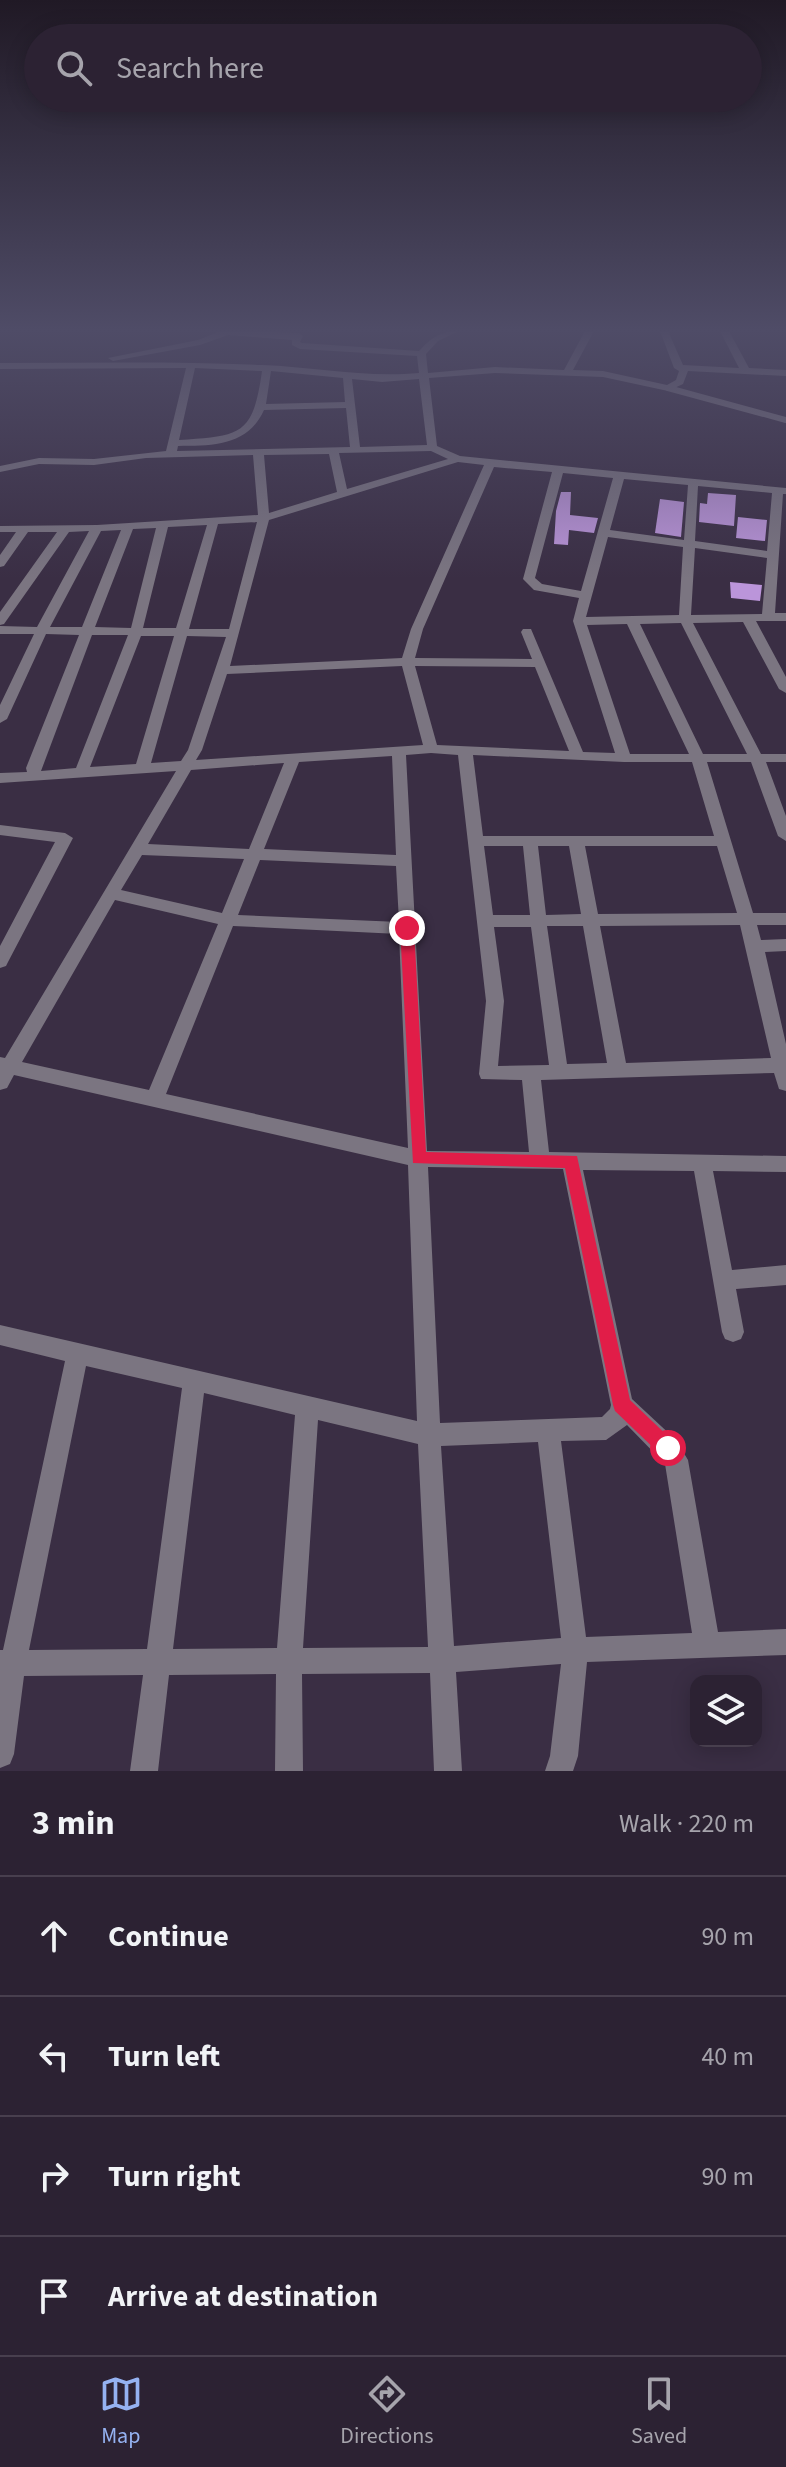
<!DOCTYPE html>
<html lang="en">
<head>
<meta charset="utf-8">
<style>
  :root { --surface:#2c2233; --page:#382f3f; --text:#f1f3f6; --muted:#a6a4ac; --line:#483f4e; --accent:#95b2f1 }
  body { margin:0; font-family:"Source Sans 3",sans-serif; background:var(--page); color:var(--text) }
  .controls { position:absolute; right:24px; bottom:24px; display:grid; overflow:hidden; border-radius:16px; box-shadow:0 4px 20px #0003 }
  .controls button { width:72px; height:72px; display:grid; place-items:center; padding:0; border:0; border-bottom:2px solid var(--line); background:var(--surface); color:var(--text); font:40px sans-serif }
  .stop { position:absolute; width:24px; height:24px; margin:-18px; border:6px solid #e11d48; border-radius:50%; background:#fff }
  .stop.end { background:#e11d48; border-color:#fff; box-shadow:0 2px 8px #0008 }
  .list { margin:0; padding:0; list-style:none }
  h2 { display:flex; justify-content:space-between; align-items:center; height:104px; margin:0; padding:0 32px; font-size:34px }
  h2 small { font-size:26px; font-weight:400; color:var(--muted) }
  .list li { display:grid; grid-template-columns:52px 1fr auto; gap:24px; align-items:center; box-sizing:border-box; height:120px; padding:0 32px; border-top:2px solid var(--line) }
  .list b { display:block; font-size:30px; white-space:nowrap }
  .list em { font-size:26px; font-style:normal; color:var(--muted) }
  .icon { flex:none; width:44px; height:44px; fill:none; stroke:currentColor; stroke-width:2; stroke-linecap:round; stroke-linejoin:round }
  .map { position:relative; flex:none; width:786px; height:1771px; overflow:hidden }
  .search { position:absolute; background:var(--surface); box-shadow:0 4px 20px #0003; left:24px; right:24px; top:24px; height:88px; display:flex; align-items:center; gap:20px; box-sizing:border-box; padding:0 28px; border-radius:44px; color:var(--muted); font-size:30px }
  .sheet { height:584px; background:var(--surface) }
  nav { display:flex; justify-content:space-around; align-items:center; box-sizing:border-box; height:112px; border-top:2px solid var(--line); background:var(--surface); font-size:22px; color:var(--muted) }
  nav a { display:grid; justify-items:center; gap:4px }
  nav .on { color:var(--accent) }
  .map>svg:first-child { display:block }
</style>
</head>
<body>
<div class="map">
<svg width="786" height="1771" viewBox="0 0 786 1771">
  <rect width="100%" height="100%" fill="#3a2e44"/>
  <!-- building -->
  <g fill="#bb95da">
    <polygon points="561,492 571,492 570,515 598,518 594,533 569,530 568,545 554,544 556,511"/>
    <polygon points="708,493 736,495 734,526 699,522 700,503 707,504"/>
    <polygon points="660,499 684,502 681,537 655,533"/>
    <polygon points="738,517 767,520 765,541 736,538"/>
    <polygon points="730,582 762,585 760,601 731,598"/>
  </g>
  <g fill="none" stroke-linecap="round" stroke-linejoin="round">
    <!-- lane -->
    <polyline stroke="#7b7581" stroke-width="6" points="668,388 786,420"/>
    <!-- street -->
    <g fill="#7b7581" fill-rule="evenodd">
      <path d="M221,331L299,333L303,336L300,342L302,343L419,351C431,338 440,331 459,331L438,341L426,354L428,373L495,367L564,370L585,331H594L573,370L603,371L667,385L676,380L679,371L674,368L660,331H668L683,365L739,368L720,331H729L749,368L786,370V376L688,371L683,384L668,391L603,377L495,373L429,378L437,446L460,456L786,488V494H783L775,613H786V621H756L786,677V693L779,689L743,622L693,623L761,754H786V762H766L786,816V841L778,836L751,762H707L753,913H786V925H757L761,940L786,939V951L765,952L786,1044V1091L779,1089L774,1073L541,1080L549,1152L786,1156V1172L713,1171L732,1270L786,1265V1285L736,1289L744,1332L741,1339L733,1342L725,1339L722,1332L694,1171L583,1170L632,1399L676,1440L688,1460L718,1632L786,1629V1655L587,1662L578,1756L573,1771H545L550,1756L561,1664L456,1672L462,1771H434L430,1673L302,1674L303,1771H275L276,1674L169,1675L158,1771H130L143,1675L24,1676L14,1754L10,1764L0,1768V1650H3L65,1361L0,1345V1325L417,1421L408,1165L14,1075L7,1088L0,1090V1057L5,1058L176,771L0,783V773L27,772L26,768L79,635L46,634L7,719L0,723V705L34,634H0V626L37,627L89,531L69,532L4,624L0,625V612L57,532H28L4,566L0,567V555L16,532H0V526L97,525L258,515L253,455L146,458L94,465L39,464L0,472V466L39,458L94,459L166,451L186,368L0,369V363C87,363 175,361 262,365C316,367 365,378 419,373L417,356L300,349L292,345V340L228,335L200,345L113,361L108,358L198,340ZM195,368L262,371C253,436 241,436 179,440ZM271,371L343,378L345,402L266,404ZM352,379L382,382L419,379L427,445L360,447ZM346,408L350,447L177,451L178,446C213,446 248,446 264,410ZM431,451L448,459L347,489L339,453ZM329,454L337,492L269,513L264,455ZM458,462L484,465L411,629L402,658L230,666L269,520ZM494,467L552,472L523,579L534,590L579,598L573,621L615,753L583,752L531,629H523L521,632L532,659L415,658L423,629ZM563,473L613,478L581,591L542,584L535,578ZM624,479L688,485L684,540L610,530ZM698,486L772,493L767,551L695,541ZM257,522L229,629H189L218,524ZM207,525L176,628H143L168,527ZM156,528L131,628L95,627L133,529ZM121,530L82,627H50L101,531ZM608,537L683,547L679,615L586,617ZM695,548L767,558L762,614L691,615ZM681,623L747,754H703L640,624ZM627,624L689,754H630L587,625ZM92,635H128L76,768L41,771ZM141,636H174L136,764L90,767ZM187,636L226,637L188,750L181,761L151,763ZM402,666L423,745L196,760L202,750L227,674ZM415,666L535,667L569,751L437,745ZM431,753L458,755L486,1001L479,1074L481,1079L522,1080L529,1152L427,1151L406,755ZM473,755L624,762H692L714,836H483ZM392,756L396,855L264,849L299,762ZM284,763L249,849L148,844L191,770ZM484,846H523L530,915H493ZM538,846H569L581,914L546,915ZM585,846H717L737,913L598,914ZM142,855L244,859L222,913L121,890ZM260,860L396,866L399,922L238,915ZM115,900L218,924L149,1090L22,1062ZM740,925L771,1058L626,1063L600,926ZM233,926L399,934L408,1148L166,1094ZM547,926H583L607,1063L567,1064ZM494,927H531L549,1065L498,1066L504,1001ZM428,1167L563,1169L611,1405L610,1409L602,1417L440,1423ZM86,1366L182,1388L147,1649L29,1650ZM204,1393L295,1415L277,1648L173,1649ZM318,1420L418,1444L428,1647L303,1648ZM627,1425L665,1464L692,1633L586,1637L561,1441L606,1440ZM538,1442L561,1638L454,1646L441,1446Z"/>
      <polygon points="0,825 65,833 73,838 8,962 6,966 0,968 0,946 55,842 0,835"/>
    </g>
  </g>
  <!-- sky -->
  <linearGradient id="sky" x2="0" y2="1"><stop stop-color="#201925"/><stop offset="0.57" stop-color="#4f4c67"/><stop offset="1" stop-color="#4f4c67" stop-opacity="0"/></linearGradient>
  <rect width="786" height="579" fill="url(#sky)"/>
  <!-- route -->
  <polygon fill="#e11d48" points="407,923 414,928 426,1152 577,1156 630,1400 674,1442 677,1448 674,1455 668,1458 661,1455 615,1411 613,1405 565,1168 413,1163 400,928"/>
</svg>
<div class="controls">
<button><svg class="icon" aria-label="layers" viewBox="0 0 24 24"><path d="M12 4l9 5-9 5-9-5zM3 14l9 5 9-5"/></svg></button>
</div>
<div class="stop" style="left:668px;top:1448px"></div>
<div class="stop end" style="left:407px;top:928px"></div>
<div class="search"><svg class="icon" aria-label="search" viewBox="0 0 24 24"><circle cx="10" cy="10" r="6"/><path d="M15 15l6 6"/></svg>Search here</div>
</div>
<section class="sheet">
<h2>3 min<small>Walk · 220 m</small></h2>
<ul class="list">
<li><svg class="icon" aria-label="ahead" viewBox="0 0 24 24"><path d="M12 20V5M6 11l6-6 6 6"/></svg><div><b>Continue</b></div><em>90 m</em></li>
<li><svg class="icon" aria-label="left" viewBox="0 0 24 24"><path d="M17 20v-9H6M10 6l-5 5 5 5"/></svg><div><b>Turn left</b></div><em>40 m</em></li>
<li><svg class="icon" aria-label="right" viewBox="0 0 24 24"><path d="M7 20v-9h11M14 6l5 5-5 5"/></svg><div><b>Turn right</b></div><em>90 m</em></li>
<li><svg class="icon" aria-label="arrive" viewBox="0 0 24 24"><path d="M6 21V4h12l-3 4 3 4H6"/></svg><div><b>Arrive at destination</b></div></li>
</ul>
</section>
<nav>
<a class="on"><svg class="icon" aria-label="map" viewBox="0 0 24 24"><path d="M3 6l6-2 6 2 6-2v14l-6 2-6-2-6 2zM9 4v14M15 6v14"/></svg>Map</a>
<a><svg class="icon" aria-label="directions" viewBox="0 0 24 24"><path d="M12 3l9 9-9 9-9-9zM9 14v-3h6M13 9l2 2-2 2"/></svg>Directions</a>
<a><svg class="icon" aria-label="saved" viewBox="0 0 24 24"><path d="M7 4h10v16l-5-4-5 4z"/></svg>Saved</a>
</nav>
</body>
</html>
